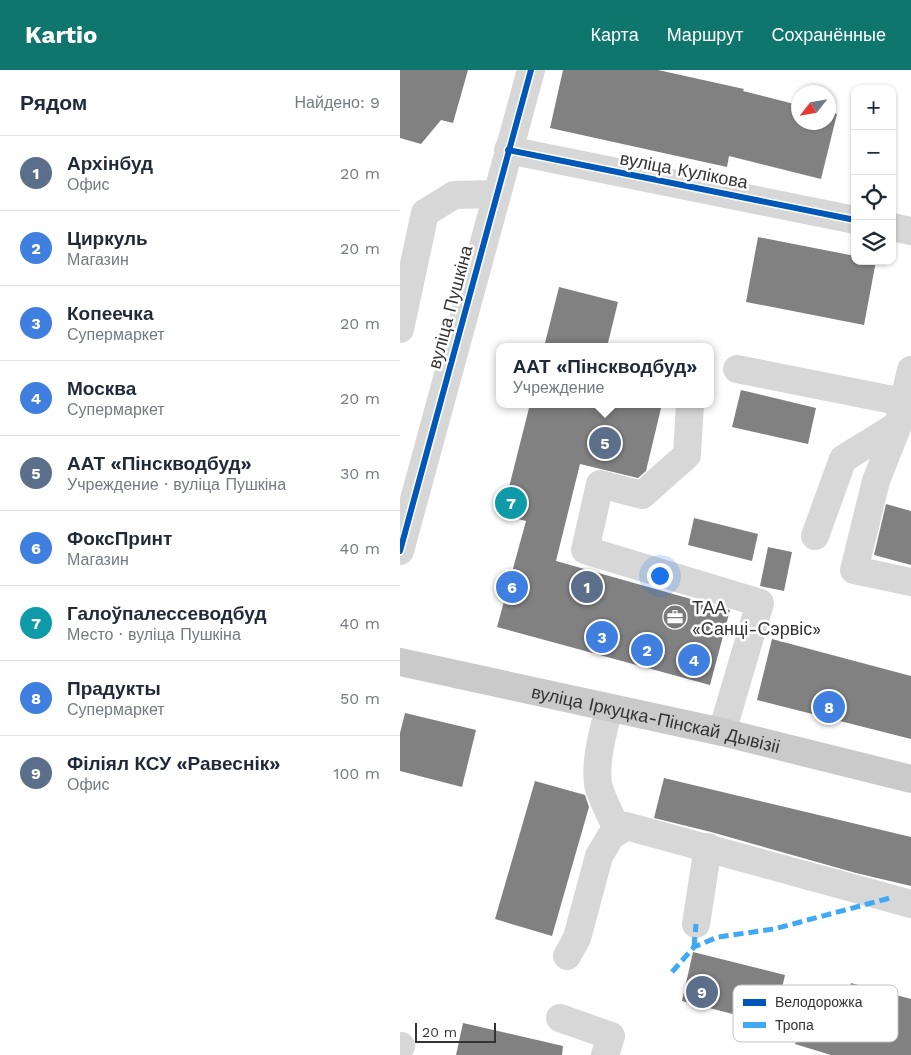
<!DOCTYPE html>
<html lang="ru">
<head>
<meta charset="utf-8">
<style>
  :root { --surface:#fff; --page:#f2f2f3; --text:#1f2937; --muted:#747a83; --line:#e0e1e3; --accent:#0f766e }
  body { margin:0; font-family:"Work Sans",sans-serif; background:var(--page); color:var(--text) }
  .controls { position:absolute; right:15px; top:15px; display:grid; overflow:hidden; border-radius:10px; box-shadow:0 1px 4px #0004 }
  .controls button { width:45px; height:45px; display:grid; place-items:center; padding:0; border:0; border-bottom:1px solid var(--line); background:var(--surface); color:var(--text); font:25px sans-serif }
  .compass { position:absolute; left:391px; top:15px; width:45px; height:45px; border-radius:50%; background:var(--surface); box-shadow:0 1px 4px #0004; rotate:239deg }
  .scale { position:absolute; left:15px; bottom:12px; width:81px; box-sizing:border-box; padding-left:5px; border:2px solid #333; border-top:0; font-size:14px; line-height:18px; white-space:nowrap; color:#333; -webkit-text-stroke:4px #fff; paint-order:stroke }
  .you { position:absolute; left:259px; top:505px; width:18px; height:18px; margin:-12px; border:4px solid #fff; border-radius:50%; background:#1a73e8; box-shadow:0 0 0 8px #1a73e833 }
  .badge { display:grid; place-items:center; width:32px; height:32px; border-radius:50%; background:var(--accent); color:#fff; font-size:16px; font-weight:700 }
  .pin { position:absolute; translate:-50% -50%; border:2px solid #fff; box-shadow:0 1px 5px #0006 }
  .popup { position:absolute; left:96px; top:273px; width:218px; height:65px; box-sizing:border-box; display:grid; place-content:center; border-radius:10px; background:var(--surface); filter:drop-shadow(0 1px 4px #0005); font-size:16px; white-space:nowrap; color:var(--muted) }
  .popup b { font-size:19px; color:var(--text) }
  .popup::after { content:''; position:absolute; left:50%; top:100%; margin-left:-10px; border:10px solid transparent; border-top-color:var(--surface) }
  .list { margin:0; padding:0; list-style:none }
  h2 { display:flex; justify-content:space-between; align-items:center; height:65px; margin:0; padding:0 20px; font-size:21px }
  h2 small { font-size:16px; font-weight:400; color:var(--muted) }
  .list li { display:grid; grid-template-columns:32px 1fr auto; gap:15px; align-items:center; box-sizing:border-box; height:75px; padding:0 20px; border-top:1px solid var(--line) }
  .list b { display:block; font-size:19px; white-space:nowrap }
  .list p { margin:0; font-size:16px; white-space:nowrap; color:var(--muted) }
  .list em { font-size:16px; font-style:normal; color:var(--muted) }
  .icon { flex:none; width:28px; height:28px; fill:none; stroke:currentColor; stroke-width:2; stroke-linecap:round; stroke-linejoin:round }
  .map { position:relative; flex:none; width:511px; height:985px; overflow:hidden }
  header { display:flex; align-items:center; gap:30px; box-sizing:border-box; height:70px; padding:0 25px; background:var(--accent); color:#fff }
  header strong { font-size:24px }
  nav { display:flex; gap:28px; margin-inline-start:auto; font-size:18px }
  main { display:flex }
  aside { flex:1; background:var(--surface) }
  .map>svg:first-child { display:block }
</style>
</head>
<body>
<header>
<strong>Kartio</strong>
<nav><a>Карта</a><a>Маршрут</a><a>Сохранённые</a></nav>
</header>
<main>
<aside>
<h2>Рядом<small>Найдено: 9</small></h2>
<ul class="list">
<li><span class="badge" style="background:#5c6f8a">1</span><div><b>Архінбуд</b><p>Офис</p></div><em>20 m</em></li>
<li><span class="badge" style="background:#3f7fe0">2</span><div><b>Циркуль</b><p>Магазин</p></div><em>20 m</em></li>
<li><span class="badge" style="background:#3f7fe0">3</span><div><b>Копеечка</b><p>Супермаркет</p></div><em>20 m</em></li>
<li><span class="badge" style="background:#3f7fe0">4</span><div><b>Москва</b><p>Супермаркет</p></div><em>20 m</em></li>
<li><span class="badge" style="background:#5c6f8a">5</span><div><b>ААТ «Пінскводбуд»</b><p>Учреждение · вуліца Пушкіна</p></div><em>30 m</em></li>
<li><span class="badge" style="background:#3f7fe0">6</span><div><b>ФоксПринт</b><p>Магазин</p></div><em>40 m</em></li>
<li><span class="badge" style="background:#0f9aa8">7</span><div><b>Галоўпалессеводбуд</b><p>Место · вуліца Пушкіна</p></div><em>40 m</em></li>
<li><span class="badge" style="background:#3f7fe0">8</span><div><b>Прадукты</b><p>Супермаркет</p></div><em>50 m</em></li>
<li><span class="badge" style="background:#5c6f8a">9</span><div><b>Філіял КСУ «Равеснік»</b><p>Офис</p></div><em>100 m</em></li>
</ul>
</aside>
<div class="map">
<svg width="511" height="985" viewBox="0 0 511 985">
  <rect width="100%" height="100%" fill="#fff"/>
  <!-- building -->
  <g fill="#818181">
    <polygon points="0,0 68,0 53,53 41,50 21,74 0,68"/>
    <polygon points="163,0 258,0 344,19 343,21 398,35 398,52 428,52 428,42 437,44 421,109 329,86 327,97 150,58"/>
    <polygon points="358,167 455,186 455,191 476,191 464,255 346,232"/>
    <polygon points="159,217 218,232 207,277 144,277"/>
    <polygon points="341,320 416,338 408,374 332,357"/>
    <polygon points="130,334 262,334 246,401 238,408 180,394 156,491 330,540 310,615 97,557 126,451 102,445"/>
    <polygon points="486,434 511,441 511,495 474,485"/>
    <polygon points="294,448 358,464 352,491 288,475"/>
    <polygon points="368,477 392,482 384,521 360,516"/>
    <polygon points="372,569 511,606 511,669 357,630"/>
    <polygon points="5,643 76,660 62,717 0,701 0,663"/>
    <polygon points="264,708 511,767 511,816 456,803 311,762 254,748"/>
    <polygon points="135,711 185,725 189,737 152,866 95,849"/>
    <polygon points="293,882 385,905 382,918 444,937 451,913 511,929 511,985 431,985 395,974 399,961 282,931"/>
    <polygon points="63,953 163,976 162,985 56,985"/>
  </g>
  <g fill="none" stroke-linecap="round" stroke-linejoin="round">
    <!-- minor -->
    <g stroke="#d7d7d7" stroke-width="28">
      <polyline points="108,80 455,150"/>
      <polyline points="492,157 511,161"/>
      <polyline points="0,259 25,143 54,125 96,124"/>
      <polyline points="337,299 503,332"/>
      <polyline points="511,300 498,355 476,411 454,500 511,512"/>
      <polyline points="290,334 287,385 242,425 200,414 185,480 360,533 322,662"/>
      <polyline points="415,466 443,389 498,355"/>
      <polyline points="0,481 131,0"/>
      <path d="M209,638C203,662 195,689 198,714C201,728 212,748 218,761"/>
      <polyline points="296,854 308,777"/>
      <polyline points="167,886 177,868 199,786 211,766 226,756 511,834"/>
      <polyline points="160,948 211,966 205,985"/>
      <polyline points="0,976 1,976"/>
    </g>
    <!-- major -->
    <path stroke="#cacaca" stroke-width="28" id="s1" d="M0,592L322,662L511,709"/>
    <!-- quiet -->
    <g stroke="#3fa9f5" stroke-width="5" stroke-dasharray="10 5" stroke-linecap="butt">
      <polyline points="294,877 296,854"/>
      <polyline points="272,902 294,877 318,867 374,859 490,828"/>
    </g>
    <defs>
      <g id="cycleway">
        <polyline points="108,80 455,150"/>
        <polyline points="0,481 131,0"/>
      </g>
    </defs>
    <!-- cycleway casing -->
    <use href="#cycleway" stroke="#fff" stroke-width="9"/>
    <!-- cycleway -->
    <use href="#cycleway" stroke="#0057b8" stroke-width="6"/>
  </g>
  <!-- icons -->
  <defs>
    <symbol id="office-disc" viewBox="-11 -11 22 22"><circle r="9.5" fill="#7a7a7a" stroke="#fff"/><path d="M-6-3h4V-5.5h4V-3h4V5H-6ZM-1-4.5V-3h2v-1.5ZM-6 0V1H6V0Z" fill="#fff"/></symbol>
  </defs>
  <g fill-rule="evenodd">
    <use href="#office-disc" x="261" y="533" width="28" height="28"/>
  </g>
  <g text-anchor="middle" dominant-baseline="central" stroke-width="5" stroke-linejoin="round" paint-order="stroke">
    <!-- street labels -->
    <g font-size="18" fill="#333" stroke="#fff">
      <text transform="translate(284 100) rotate(11)">вуліца Кулікова</text>
      <text transform="translate(50 237) rotate(-75)">вуліца Пушкіна</text>
      <text stroke="none"><textPath href="#s1" startOffset="262">вуліца Іркуцка-Пінскай Дывізіі</textPath></text>
    </g>
    <!-- poi labels -->
    <g font-size="18" fill="#333" stroke="#fff" text-anchor="start">
      <text x="292" y="537">ТАА<tspan x="292" dy="21">«Санці-Сэрвіс»</tspan></text>
    </g>
  </g>
  <!-- legend -->
  <rect x="333" y="915" width="165" height="57" rx="8" fill="#fff" stroke="#c2c2c2" stroke-width="1"/>
  <rect x="343" y="929" width="23" height="7" fill="#0057b8"/>
  <rect x="343" y="952" width="23" height="6" fill="#3fa9f5"/>
  <g font-size="14" fill="#333">
    <text x="375" y="937">Велодорожка</text>
    <text x="375" y="960">Тропа</text>
  </g>
</svg>
<div class="controls">
<button>+</button>
<button>−</button>
<button><svg class="icon" aria-label="locate" viewBox="0 0 24 24"><circle cx="12" cy="12" r="6"/><path d="M12 2v4M12 18v4M2 12h4M18 12h4"/></svg></button>
<button><svg class="icon" aria-label="layers" viewBox="0 0 24 24"><path d="M12 4l9 5-9 5-9-5zM3 14l9 5 9-5"/></svg></button>
</div>
<svg class="compass" viewBox="-18 -18 36 36"><path d="M0-13l5 13h-10z" fill="#e53935"/><path d="M0 13l5-13h-10z" fill="#747a83"/></svg>
<div class="scale">20 m</div>
<div class="you"></div>
<div class="pin badge" style="left:187px;top:517px;background:#5c6f8a">1</div>
<div class="pin badge" style="left:247px;top:580px;background:#3f7fe0">2</div>
<div class="pin badge" style="left:202px;top:567px;background:#3f7fe0">3</div>
<div class="pin badge" style="left:294px;top:590px;background:#3f7fe0">4</div>
<div class="pin badge" style="left:205px;top:373px;background:#5c6f8a">5</div>
<div class="popup"><b>ААТ «Пінскводбуд»</b>Учреждение</div>
<div class="pin badge" style="left:112px;top:517px;background:#3f7fe0">6</div>
<div class="pin badge" style="left:111px;top:433px;background:#0f9aa8">7</div>
<div class="pin badge" style="left:429px;top:637px;background:#3f7fe0">8</div>
<div class="pin badge" style="left:302px;top:922px;background:#5c6f8a">9</div>
</div>
</main>
</body>
</html>
